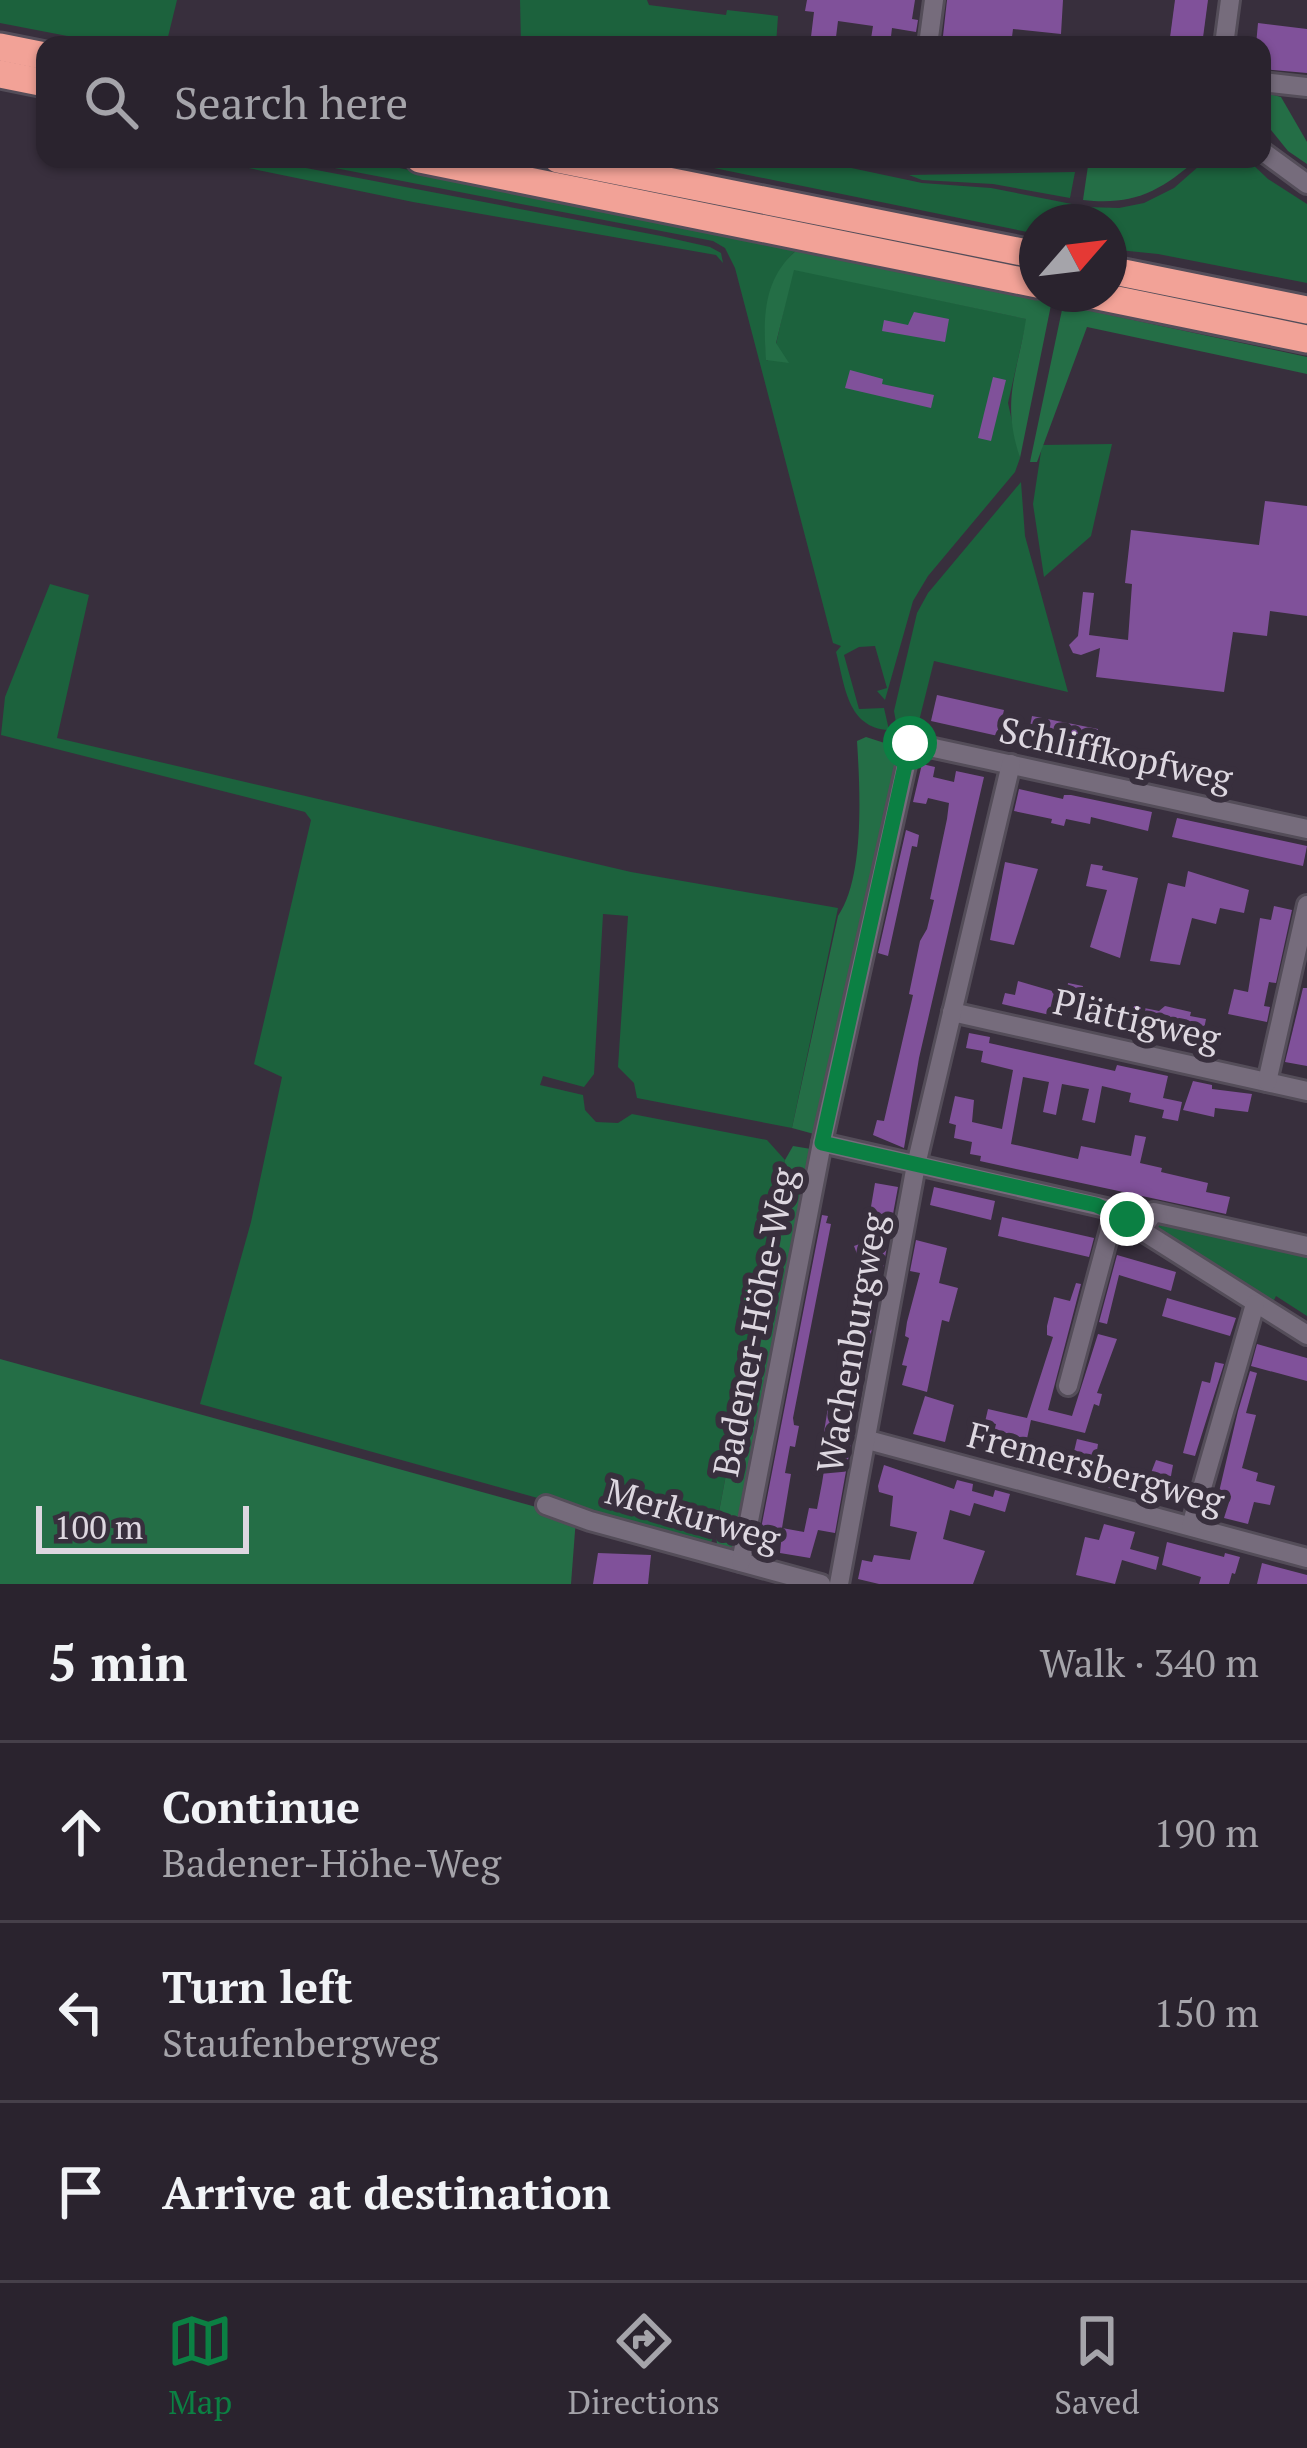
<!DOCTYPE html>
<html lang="en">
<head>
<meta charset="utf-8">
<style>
  :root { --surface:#2a232e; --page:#362f3a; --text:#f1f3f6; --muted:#a5a4aa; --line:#46404a; --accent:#0b8043 }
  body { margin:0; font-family:"PT Serif",serif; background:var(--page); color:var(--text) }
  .compass { position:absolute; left:1019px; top:204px; width:108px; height:108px; border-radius:50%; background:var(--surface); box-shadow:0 3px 9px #0004; rotate:62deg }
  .scale { position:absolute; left:36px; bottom:30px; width:213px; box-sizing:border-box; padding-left:12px; border:6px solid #ddd7e0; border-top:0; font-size:33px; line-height:42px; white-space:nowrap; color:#ddd7e0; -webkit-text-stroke:9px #382f3d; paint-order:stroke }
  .stop { position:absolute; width:36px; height:36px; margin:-27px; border:9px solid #0b8043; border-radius:50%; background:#fff }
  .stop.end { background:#0b8043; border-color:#fff; box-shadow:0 3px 12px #0008 }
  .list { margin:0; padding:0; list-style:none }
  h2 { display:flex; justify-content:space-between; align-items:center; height:156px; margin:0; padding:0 48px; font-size:51px }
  h2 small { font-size:39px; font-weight:400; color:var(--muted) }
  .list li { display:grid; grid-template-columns:78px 1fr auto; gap:36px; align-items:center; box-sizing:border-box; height:180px; padding:0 48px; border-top:3px solid var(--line) }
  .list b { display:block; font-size:45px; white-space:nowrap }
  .list p { margin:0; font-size:39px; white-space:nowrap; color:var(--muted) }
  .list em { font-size:39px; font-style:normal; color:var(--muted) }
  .icon { flex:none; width:66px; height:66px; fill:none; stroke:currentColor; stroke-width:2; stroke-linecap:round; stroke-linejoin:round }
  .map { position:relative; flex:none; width:1307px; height:1584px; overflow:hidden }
  .search { position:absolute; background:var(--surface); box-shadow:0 3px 9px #0004; left:36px; right:36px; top:36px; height:132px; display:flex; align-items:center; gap:30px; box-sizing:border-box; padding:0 42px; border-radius:24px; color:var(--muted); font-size:45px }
  .sheet { height:696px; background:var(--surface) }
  nav { display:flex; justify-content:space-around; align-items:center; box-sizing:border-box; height:168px; border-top:3px solid var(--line); background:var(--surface); font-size:33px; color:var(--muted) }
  nav a { display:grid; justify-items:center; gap:6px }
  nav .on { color:var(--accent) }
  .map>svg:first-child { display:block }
</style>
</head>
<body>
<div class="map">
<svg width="1307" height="1584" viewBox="0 0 1307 1584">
  <rect width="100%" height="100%" fill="#382f3d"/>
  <!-- green -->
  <g fill="#1c623d">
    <polygon points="0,0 177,0 166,45 114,45 0,23"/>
    <polygon points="520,0 647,0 649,5 726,15 727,10 778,16 776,45 521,45"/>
    <polygon points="205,159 259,159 661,236 710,247 721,253 723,263 716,255 413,202"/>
    <path d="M288,159H355L798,249C768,272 762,326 767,361L776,344L793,269L1027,319L1008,403L1020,458L1015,472L928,576L913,601L885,700L877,691L887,688L875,646L859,647L844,655L859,709L884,708L889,730C847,728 845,685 836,652L841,646L833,643L735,268L725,248L713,241Z"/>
    <polygon points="670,159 809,159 922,183 991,188 1087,207 1119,208 1144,203 1174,188 1207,159 1247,159 1268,179 1307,204 1307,283 1158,254 1109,249 1109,222 1037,222 1037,234"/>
    <polygon points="1075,172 1070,198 993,184 922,180 909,175"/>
    <polygon points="1112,444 1091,536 1044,577 1033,504 1042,445"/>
    <polygon points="1021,482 1025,536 1068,692 934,661 915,737 904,736 897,728 894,711 917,613 928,593"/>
    <polygon points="50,584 89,595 57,738 631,872 838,908 792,1128 637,1098 634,1083 618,1067 628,916 603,914 594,1074 584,1087 543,1076 540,1085 583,1095 585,1110 596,1122 618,1123 632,1114 767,1140 785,1160 716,1528 710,1546 200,1404 251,1222 282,1077 254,1064 311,820 305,812 1,735 5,697"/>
    <polygon points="1158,1218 1307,1253 1307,1316 1276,1296 1271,1306 1152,1228"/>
  </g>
  <!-- forest -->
  <g fill="#246e46">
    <polygon points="1262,92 1281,97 1307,142 1307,164 1288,151 1262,119"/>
    <path d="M1089,159H1197C1161,191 1133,206 1083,200Z"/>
    <path d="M798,249L1052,300L1020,458C1001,400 1017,376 1026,319L794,270L776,343L789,363L766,360C763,317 763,278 798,249Z"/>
    <polygon points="1063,305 1307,357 1307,374 1087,327 1037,462 1030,462"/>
    <path d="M866,737L894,746L900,755L819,1129L814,1134L792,1128L838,916C865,877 860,789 857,741Z"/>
    <polygon points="793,1146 811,1149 813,1155 740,1542 731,1551 717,1545 716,1528 785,1160"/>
    <polygon points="0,1359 576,1518 571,1584 0,1584"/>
  </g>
  <!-- building -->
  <g fill="#80519a">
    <polygon points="807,0 915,0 912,19 918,20 916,32 892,28 890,45 870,45 873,26 838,21 836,37 845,45 810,45 814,12 805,11"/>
    <polygon points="947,0 1063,0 1061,34 1013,29 1011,45 943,36"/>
    <polygon points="1175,0 1208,0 1202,45 1169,45"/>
    <polygon points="1258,23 1307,29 1307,73 1262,69 1262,45 1256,45"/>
    <polygon points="914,312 949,319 945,342 882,331 884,320 908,325"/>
    <polygon points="850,370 883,379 882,384 934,395 931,408 845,388"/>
    <polygon points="993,377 1006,380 991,441 978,438"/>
    <polygon points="1265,501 1307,506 1307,616 1270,611 1267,636 1233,632 1224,692 1096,677 1100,648 1081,655 1073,653 1069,645 1078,636 1083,592 1094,593 1089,635 1128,640 1132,584 1125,583 1131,530 1259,545"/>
    <polygon points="937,695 1004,710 998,736 931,721"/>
    <polygon points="1032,716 1098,729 1093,755 1027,742"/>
    <polygon points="922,764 935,767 933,777 954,782 956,771 984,777 919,1058 904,1148 873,1135 877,1120 884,1121 913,995 909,994 920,941 927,929 934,900 930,899 947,819 949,803 928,798 926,804 913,802"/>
    <polygon points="1019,789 1063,799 1064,795 1071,795 1152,812 1148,831 1091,817 1090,824 1066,819 1064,826 1051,823 1052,819 1014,811"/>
    <polygon points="1177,818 1307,846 1303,866 1172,837"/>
    <polygon points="906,830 919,835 917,847 912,846 888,956 878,953"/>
    <polygon points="1005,862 1038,869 1014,945 990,940"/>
    <polygon points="1091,864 1103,866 1102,870 1138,878 1120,958 1090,947 1107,890 1086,886"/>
    <polygon points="1188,871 1249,890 1244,913 1220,908 1216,924 1192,918 1180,965 1150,961 1168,883 1185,887"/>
    <polygon points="1274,906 1292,910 1276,983 1269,982 1264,1006 1270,1007 1267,1022 1228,1014 1234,989 1248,992 1260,918 1271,920"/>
    <polygon points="1018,981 1066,995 1068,983 1083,986 1079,1007 1068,1005 1063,1018 1002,1004 1005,993 1015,995"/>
    <polygon points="1303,988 1307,988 1307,1066 1285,1062"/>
    <polygon points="1110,1001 1159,1011 1165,1006 1191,1012 1190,1016 1206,1019 1204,1029 1218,1033 1214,1051 1165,1042 1167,1035 1139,1029 1137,1035 1088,1023 1092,1005 1109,1008"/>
    <polygon points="969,1033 990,1037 989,1043 1115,1071 1117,1065 1168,1076 1163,1098 1182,1102 1178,1121 1162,1118 1164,1110 1129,1102 1131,1093 1102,1086 1095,1123 1082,1120 1089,1089 1062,1084 1056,1115 1043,1112 1049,1082 1023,1077 1011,1144 1078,1159 1081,1146 1131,1156 1135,1135 1146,1137 1140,1163 1162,1168 1161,1172 1208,1183 1206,1192 1230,1197 1226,1214 1016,1169 980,1161 981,1156 970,1154 972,1142 954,1138 956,1125 949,1123 955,1096 974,1100 972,1122 1002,1129 1013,1070 981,1062 983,1051 966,1048"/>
    <polygon points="1193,1081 1212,1085 1212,1089 1252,1094 1248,1112 1215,1108 1214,1117 1183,1110"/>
    <polygon points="875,1183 898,1187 864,1371 858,1370 846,1442 851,1443 835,1533 818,1530 810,1558 780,1553 781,1543 759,1539 822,1215 828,1216 826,1223 831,1224 793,1418 794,1425 799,1426 795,1447 790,1446 785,1473 791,1474 782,1528 804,1532 809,1508 817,1509 822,1483 829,1439 823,1438 829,1401 836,1386 860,1262 854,1246 865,1242"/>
    <polygon points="934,1187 995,1201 991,1220 930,1205"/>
    <polygon points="1002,1217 1094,1238 1089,1257 998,1236"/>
    <polygon points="916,1240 947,1248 939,1283 958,1288 949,1322 942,1320 927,1392 902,1385 907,1366 902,1365 909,1338 905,1336 907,1322 920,1273 910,1271"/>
    <polygon points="1117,1255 1176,1272 1171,1291 1119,1275 1107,1324 1099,1322"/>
    <polygon points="1076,1283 1081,1284 1048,1410 1072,1416 1098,1334 1117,1339 1097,1393 1102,1394 1099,1406 1094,1404 1085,1433 1031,1420 1022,1462 989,1454 996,1424 985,1422 988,1409 1027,1418 1053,1337 1047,1335 1047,1326 1054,1297 1070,1301"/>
    <polygon points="1167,1298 1236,1318 1230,1336 1162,1316"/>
    <polygon points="1257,1344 1307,1358 1307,1381 1251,1366"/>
    <polygon points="1215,1362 1224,1364 1195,1456 1183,1453 1202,1381 1210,1383"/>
    <polygon points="1250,1371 1257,1373 1246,1413 1256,1415 1242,1468 1258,1473 1256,1481 1275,1486 1270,1505 1254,1502 1248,1524 1224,1518 1231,1496 1219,1492 1238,1411 1243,1412 1238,1411"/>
    <polygon points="925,1396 954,1405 945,1442 913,1434"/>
    <polygon points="1077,1439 1098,1444 1094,1470 1120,1478 1116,1490 1059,1473 1063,1458 1072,1460"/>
    <polygon points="1156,1460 1173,1465 1166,1503 1142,1496"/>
    <polygon points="884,1465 954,1489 957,1480 973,1484 972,1491 993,1497 995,1490 1010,1494 1005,1512 974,1503 970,1516 950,1510 943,1539 985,1551 973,1584 879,1584 858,1579 862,1560 872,1562 874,1555 910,1560 917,1532 890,1526 893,1496 879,1492 878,1486"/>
    <polygon points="1104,1524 1135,1532 1130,1549 1159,1557 1156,1570 1122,1560 1115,1584 1076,1575 1085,1537 1099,1540"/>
    <polygon points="1167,1542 1224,1557 1225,1553 1240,1557 1235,1574 1232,1573 1229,1584 1199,1584 1201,1577 1162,1565"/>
    <polygon points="598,1553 651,1555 648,1584 593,1584"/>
    <polygon points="1262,1563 1307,1575 1307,1584 1257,1584"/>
  </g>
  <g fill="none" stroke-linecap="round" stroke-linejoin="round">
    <defs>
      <g id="minor">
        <polyline points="928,45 934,0"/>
        <polyline points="1224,45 1230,0"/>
        <polyline points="1262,82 1307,87"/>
        <polyline points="1262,151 1307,184"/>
        <polyline points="952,1012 1307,1091"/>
        <polyline points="1267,1082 1307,905"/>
        <polyline points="822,1143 1106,1208 1307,1335"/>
        <polyline points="1142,1229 1154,1212 1307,1246"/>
        <polyline points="1068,1386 1115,1211"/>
        <polyline points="868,1440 1307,1558"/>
        <polyline points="546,1505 590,1521 821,1584"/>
        <polyline points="1191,1526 1255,1304"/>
        <polyline points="741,1562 822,1143 911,743 1307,829"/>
        <polyline points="839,1584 916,1165 1011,764"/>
      </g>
      <g id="highway">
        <polyline points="0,47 45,56"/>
        <polyline points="0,74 45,83"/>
        <polyline points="420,159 1037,284"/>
        <polyline points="558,159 1037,255"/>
        <polyline points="1109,270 1307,310"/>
        <polyline points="1088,294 1307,339"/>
      </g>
    </defs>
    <!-- minor casing -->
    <use href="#minor" stroke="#544d59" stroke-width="24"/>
    <!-- highway casing -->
    <use href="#highway" stroke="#544d59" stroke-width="33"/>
    <!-- minor -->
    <use href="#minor" stroke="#766c7c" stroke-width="18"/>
    <!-- highway -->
    <use href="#highway" stroke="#f2a297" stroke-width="27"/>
  </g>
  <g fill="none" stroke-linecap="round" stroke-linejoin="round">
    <!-- route -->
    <polyline stroke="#0b8043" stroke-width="15" points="910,743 822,1143 1096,1205 1127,1219"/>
  </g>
  <g text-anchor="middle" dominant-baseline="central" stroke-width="12" stroke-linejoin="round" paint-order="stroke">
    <!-- street labels -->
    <g font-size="36" fill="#ddd7e0" stroke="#382f3d">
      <text transform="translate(1116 753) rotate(12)">Schliffkopfweg</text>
      <text transform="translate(1137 1019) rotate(13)">Plättigweg</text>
      <text transform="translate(754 1322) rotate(-79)">Badener-Höhe-Weg</text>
      <text transform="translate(851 1343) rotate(-80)">Wachenburgweg</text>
      <text transform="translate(1096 1467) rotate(15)">Fremersbergweg</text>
      <text transform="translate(693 1514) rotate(16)">Merkurweg</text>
    </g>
  </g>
</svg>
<svg class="compass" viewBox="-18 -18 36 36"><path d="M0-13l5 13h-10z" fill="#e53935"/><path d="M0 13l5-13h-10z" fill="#a5a4aa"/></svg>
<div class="scale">100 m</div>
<div class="stop" style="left:910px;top:743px"></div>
<div class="stop end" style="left:1127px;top:1219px"></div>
<div class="search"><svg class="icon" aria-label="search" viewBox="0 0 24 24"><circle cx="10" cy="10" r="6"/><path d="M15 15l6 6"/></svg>Search here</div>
</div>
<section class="sheet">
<h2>5 min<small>Walk · 340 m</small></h2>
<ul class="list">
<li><svg class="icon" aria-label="ahead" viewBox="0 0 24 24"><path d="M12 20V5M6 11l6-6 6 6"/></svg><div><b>Continue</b><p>Badener-Höhe-Weg</p></div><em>190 m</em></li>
<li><svg class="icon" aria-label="left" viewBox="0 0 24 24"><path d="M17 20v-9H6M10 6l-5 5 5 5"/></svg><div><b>Turn left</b><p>Staufenbergweg</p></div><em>150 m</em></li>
<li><svg class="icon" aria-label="arrive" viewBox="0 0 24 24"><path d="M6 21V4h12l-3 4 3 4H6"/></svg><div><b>Arrive at destination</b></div></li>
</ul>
</section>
<nav>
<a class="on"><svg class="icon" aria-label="map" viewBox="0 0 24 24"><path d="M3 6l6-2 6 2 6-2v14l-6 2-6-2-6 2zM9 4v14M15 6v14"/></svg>Map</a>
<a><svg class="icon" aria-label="directions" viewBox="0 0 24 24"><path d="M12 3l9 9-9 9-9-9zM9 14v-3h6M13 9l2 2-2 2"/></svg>Directions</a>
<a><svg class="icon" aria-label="saved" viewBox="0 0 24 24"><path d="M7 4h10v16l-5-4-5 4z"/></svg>Saved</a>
</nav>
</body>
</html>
